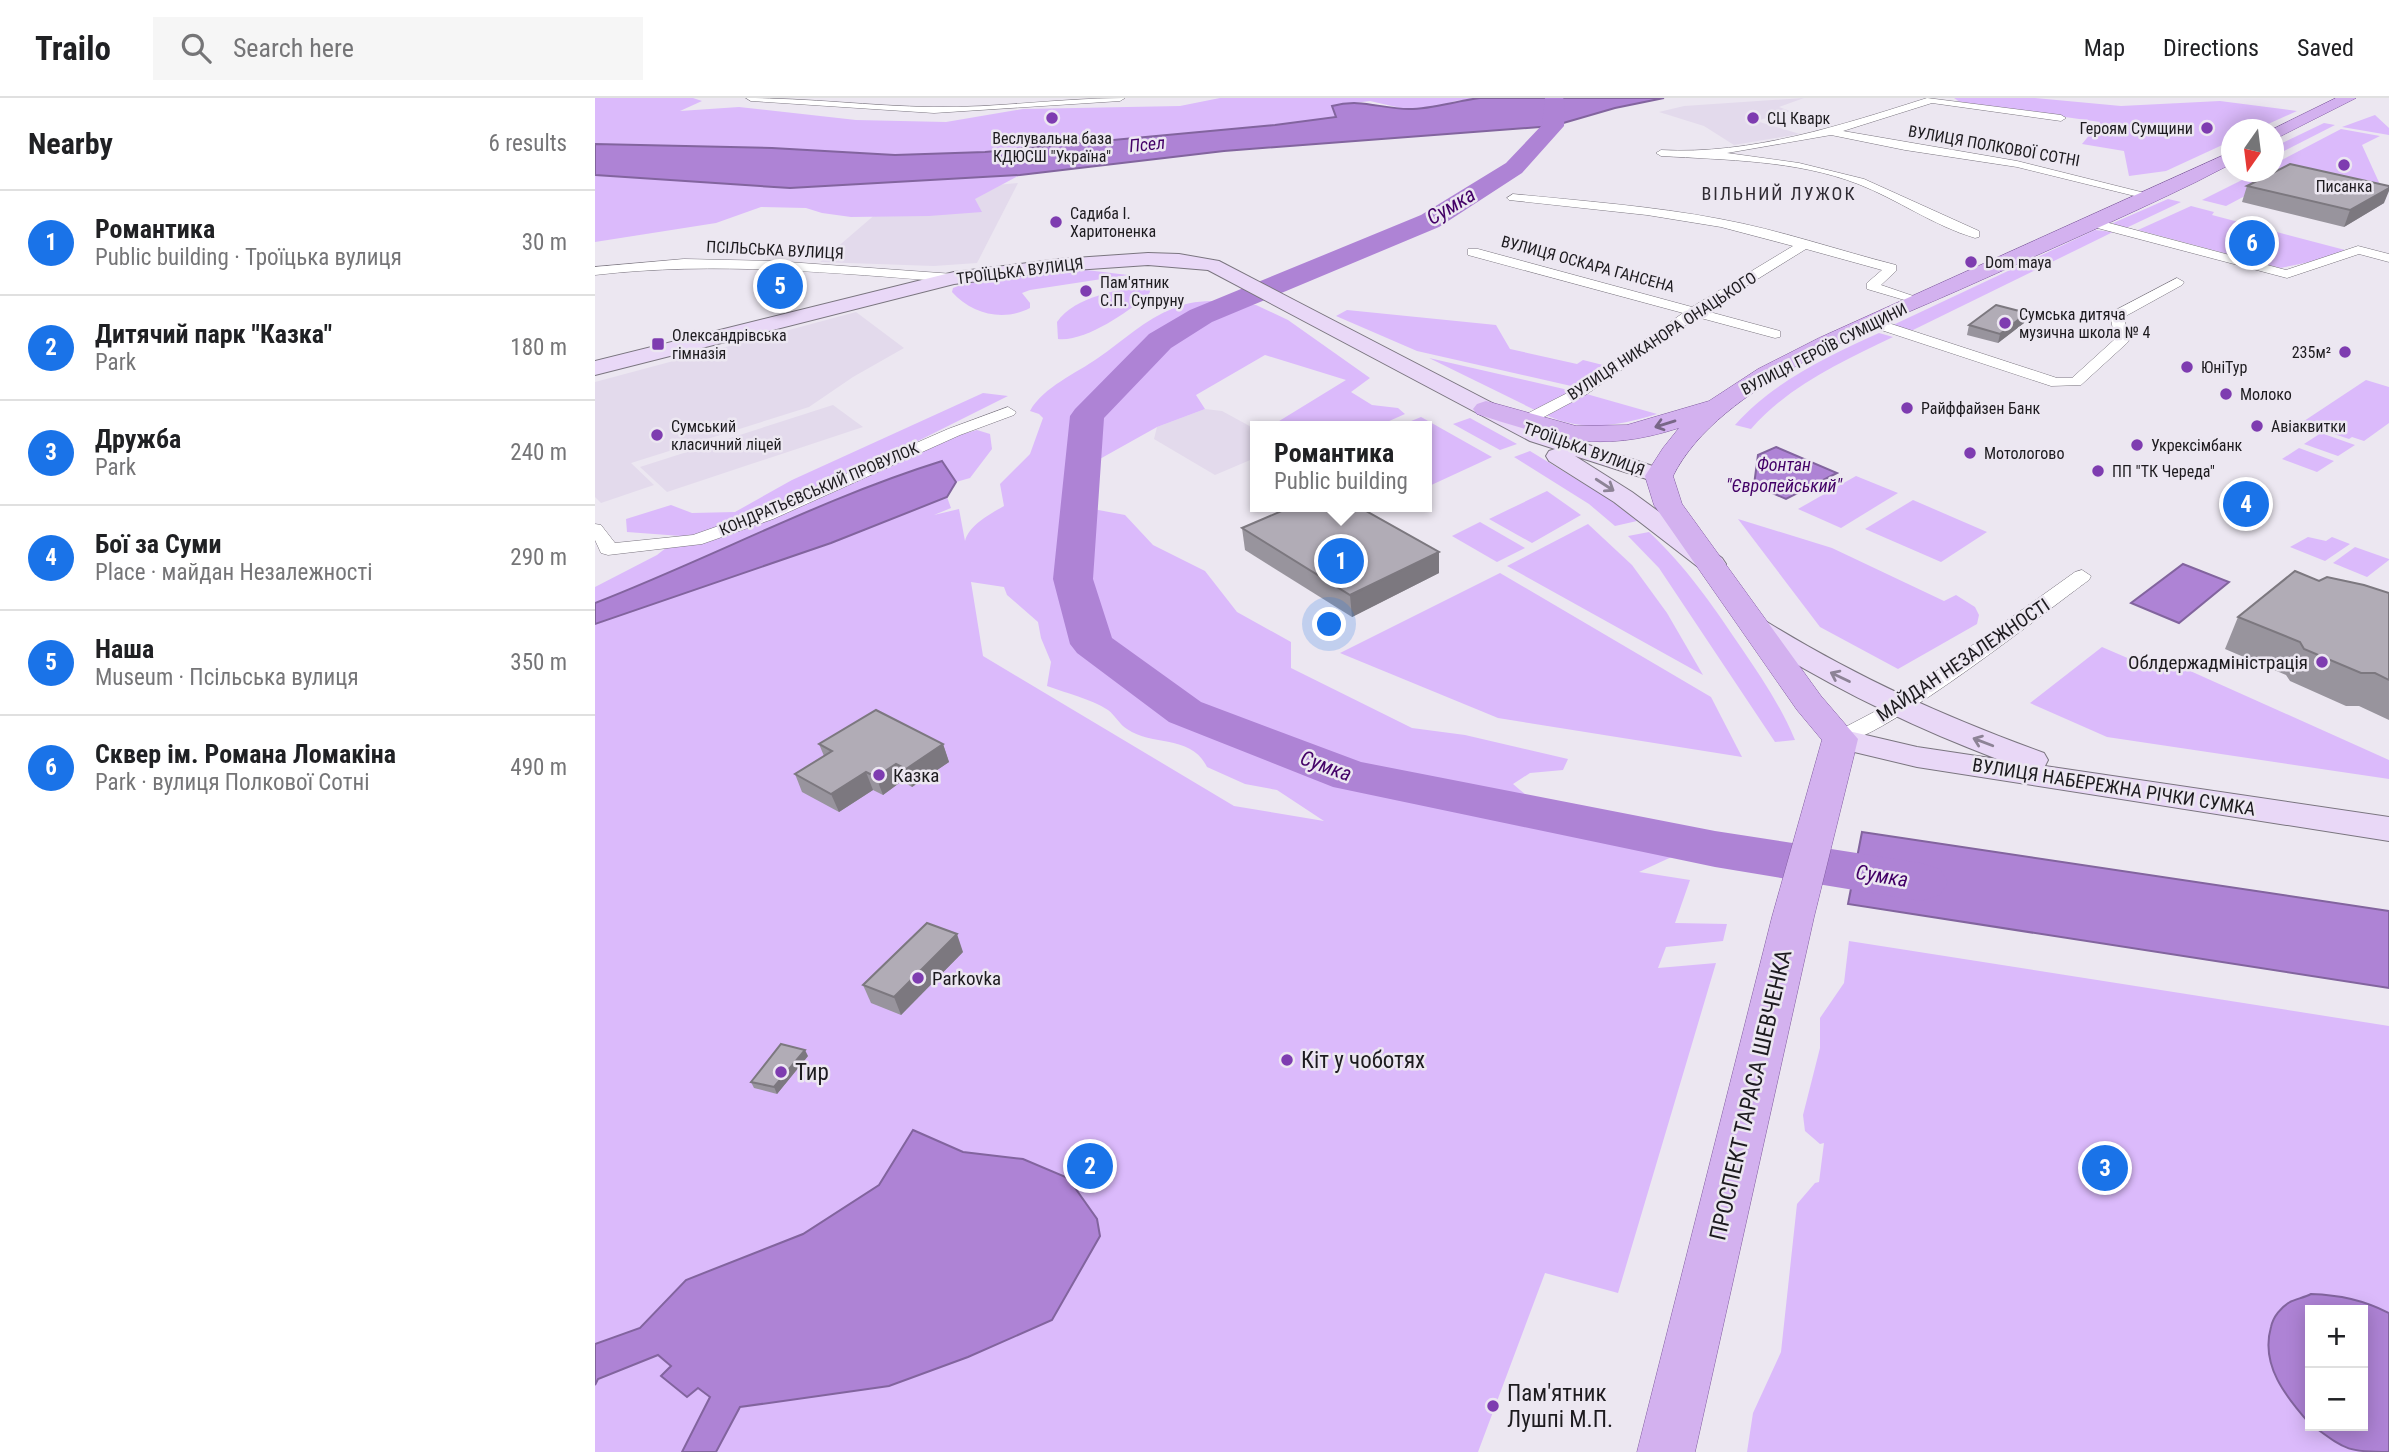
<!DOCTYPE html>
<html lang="en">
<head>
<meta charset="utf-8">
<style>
  :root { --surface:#fff; --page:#f6f6f6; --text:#202124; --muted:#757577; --line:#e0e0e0; --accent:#1a73e8 }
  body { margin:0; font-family:"Roboto Condensed",sans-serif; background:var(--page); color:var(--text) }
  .controls { position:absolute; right:21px; bottom:21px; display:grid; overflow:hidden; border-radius:0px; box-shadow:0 4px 18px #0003 }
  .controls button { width:63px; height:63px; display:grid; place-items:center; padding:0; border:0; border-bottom:2px solid var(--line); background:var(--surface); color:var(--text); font:35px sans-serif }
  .compass { position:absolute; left:1626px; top:21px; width:63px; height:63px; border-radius:50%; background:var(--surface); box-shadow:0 4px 18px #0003; rotate:194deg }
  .you { position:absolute; left:735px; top:527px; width:24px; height:24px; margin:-18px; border:5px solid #fff; border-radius:50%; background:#1a73e8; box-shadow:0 0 0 10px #1a73e833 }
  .badge { display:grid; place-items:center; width:46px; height:46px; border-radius:50%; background:var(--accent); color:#fff; font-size:23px; font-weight:700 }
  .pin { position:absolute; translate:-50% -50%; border:4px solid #fff; box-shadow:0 2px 7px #0006 }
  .popup { position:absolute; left:655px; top:323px; width:182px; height:91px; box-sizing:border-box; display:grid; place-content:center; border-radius:0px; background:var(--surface); filter:drop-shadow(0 2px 5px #0005); font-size:23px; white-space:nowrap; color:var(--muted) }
  .popup b { font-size:26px; color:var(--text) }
  .popup::after { content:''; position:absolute; left:50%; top:100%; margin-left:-14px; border:14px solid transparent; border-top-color:var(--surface) }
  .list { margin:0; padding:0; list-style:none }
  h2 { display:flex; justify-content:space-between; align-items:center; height:91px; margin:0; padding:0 28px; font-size:30px }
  h2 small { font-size:23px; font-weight:400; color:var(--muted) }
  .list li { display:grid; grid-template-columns:46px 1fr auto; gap:21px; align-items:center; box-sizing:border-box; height:105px; padding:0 28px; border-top:2px solid var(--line) }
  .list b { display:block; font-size:26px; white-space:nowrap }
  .list p { margin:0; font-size:23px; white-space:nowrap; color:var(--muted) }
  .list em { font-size:23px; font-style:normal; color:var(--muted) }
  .icon { flex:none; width:38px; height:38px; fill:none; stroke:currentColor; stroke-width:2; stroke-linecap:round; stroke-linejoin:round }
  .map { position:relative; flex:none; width:1794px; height:1354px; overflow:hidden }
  header { display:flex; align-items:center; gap:42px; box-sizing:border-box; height:98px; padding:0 35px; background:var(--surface); border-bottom:2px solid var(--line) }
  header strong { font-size:33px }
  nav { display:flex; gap:38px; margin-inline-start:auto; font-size:24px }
  .search { width:490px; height:63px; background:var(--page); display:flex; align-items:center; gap:18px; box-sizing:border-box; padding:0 24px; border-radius:0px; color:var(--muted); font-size:26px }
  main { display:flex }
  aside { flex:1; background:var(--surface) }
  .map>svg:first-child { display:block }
</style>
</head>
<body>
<header>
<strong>Trailo</strong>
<div class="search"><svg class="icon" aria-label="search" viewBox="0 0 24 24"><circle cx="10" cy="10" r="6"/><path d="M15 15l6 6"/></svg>Search here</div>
<nav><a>Map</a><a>Directions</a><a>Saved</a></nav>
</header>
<main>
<aside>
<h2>Nearby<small>6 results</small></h2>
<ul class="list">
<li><span class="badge">1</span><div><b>Романтика</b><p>Public building · Троїцька вулиця</p></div><em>30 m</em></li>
<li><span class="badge">2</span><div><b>Дитячий парк &quot;Казка&quot;</b><p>Park</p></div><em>180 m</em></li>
<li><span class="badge">3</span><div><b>Дружба</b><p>Park</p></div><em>240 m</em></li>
<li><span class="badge">4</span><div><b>Бої за Суми</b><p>Place · майдан Незалежності</p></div><em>290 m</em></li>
<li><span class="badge">5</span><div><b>Наша</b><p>Museum · Псільська вулиця</p></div><em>350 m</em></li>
<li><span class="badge">6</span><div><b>Сквер ім. Романа Ломакіна</b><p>Park · вулиця Полкової Сотні</p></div><em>490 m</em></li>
</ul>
</aside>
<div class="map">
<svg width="1794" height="1354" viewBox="0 0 1794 1354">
  <rect width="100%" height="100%" fill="#ece7f1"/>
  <!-- built -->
  <g fill="#e3daec">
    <polygon points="1209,0 1184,9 1195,13 1161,23 1205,36 1139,47 1109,28 1064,14 1089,8"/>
    <polygon points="423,85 382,165 339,168 225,164 304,96"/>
    <polygon points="261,214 309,250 258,279 214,309 36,365 59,387 6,405 0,399 0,284"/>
    <polygon points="238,307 268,329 72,394 45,369"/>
    <polygon points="610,311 627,313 660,331 660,360 620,377 559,341 562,329"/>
  </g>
  <!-- green -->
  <g fill="#dbbafb" fill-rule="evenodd">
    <polygon points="0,0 98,0 107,3 85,13 144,9 261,22 351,24 428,11 585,8 625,0 885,0 860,3 839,10 810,11 775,3 737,8 741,19 680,27 390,54 300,57 177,50 0,46"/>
    <polygon points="1359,0 1440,0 1526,8 1625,3 1702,13 1662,31 1636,32 1636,43 1571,73 1534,78 1529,53 1487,46 1505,24 1365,4"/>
    <polygon points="1780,17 1794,30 1794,37 1747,29"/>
    <polygon points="1729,25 1740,27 1679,58 1679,49"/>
    <polygon points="1746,31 1785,38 1767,47 1787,91 1755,91 1678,74 1679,66"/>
    <polygon points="1661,75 1684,80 1631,108 1607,102"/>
    <polygon points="0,77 195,90 425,77 380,101 387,114 334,118 256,119 227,115 211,110 166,109 121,125 0,144"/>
    <polygon points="1573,101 1586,104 1529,131 1520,128 1518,125"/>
    <polygon points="1596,108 1619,114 1617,117 1750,152 1725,162 1685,170 1543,132"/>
    <polygon points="1500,132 1518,134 1316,233 1298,227"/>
    <path d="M483,171L533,177L435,192L427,195L435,205V210C408,224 377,216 357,194L358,190L374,184Z"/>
    <path d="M554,188L555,194L552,198C531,215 490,244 463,241L462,224C480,198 525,191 554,188Z"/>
    <path d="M621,203L661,207L693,222L775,280L756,294L777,307L803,310L810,316L783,328H676L751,282L670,257L601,297L610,311L562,329L478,376L475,383L479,402L498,411L530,417L558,447L610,473L642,514L696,544V570L817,630L870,637L973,661L968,672L935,675L918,686C962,726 1017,737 1073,750L1083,756L1044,774L1095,782L1080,825L1132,826L1128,843L1071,849L1063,870L1121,865L1023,1195L950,1175L883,1354H0V526L236,445L352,399L356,410L339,417L364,411L370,443C374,427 395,416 409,408L405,386L435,356L448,320L444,316L435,313C448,289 482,275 503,260C529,242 549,222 579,210C593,204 606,203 621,203ZM376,484L409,489L412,497L443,524L446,540L456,564L452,588C471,595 496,601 513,612C520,617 524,626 532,631C558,649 596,636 612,669L650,686L682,692L729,723L639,708L388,558Z"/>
    <polygon points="752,212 901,227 915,251 982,266 988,262 1016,269 985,290 822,253 741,218"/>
    <path d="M1284,235L1298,239C1248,263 1193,288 1156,331L1140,327C1178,284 1233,258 1284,235Z"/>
    <polygon points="834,260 982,294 944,314"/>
    <polygon points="1771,282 1794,289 1794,325 1769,343 1757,339 1754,341 1706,325"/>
    <path d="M388,295L413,298L301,354L382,332L395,336L397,351L375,380L361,384L347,363C228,400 116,460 0,505V489L62,457L86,438L32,434L31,421L76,407L97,415L140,414L197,382Z"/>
    <path d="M988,295L1062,316C1021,328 988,335 949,316Z"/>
    <polygon points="826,319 897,359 832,389 832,328 804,328"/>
    <polygon points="875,320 922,346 905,352 858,326"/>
    <polygon points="1726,335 1760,347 1743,358 1709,346"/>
    <polygon points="1704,350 1739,363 1722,374 1687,361"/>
    <polygon points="935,353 1014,401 1042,423 1020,428 994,406 919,359"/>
    <polygon points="1261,378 1303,395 1246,430 1203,411"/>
    <polygon points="952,393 986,417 937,445 894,421"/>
    <polygon points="1318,402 1392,434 1346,464 1270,431"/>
    <polygon points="1143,421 1237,450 1349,503 1361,497 1380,509 1384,517 1382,526 1303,571 1225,529"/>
    <polygon points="885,424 930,450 902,464 857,438"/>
    <polygon points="993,426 1037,467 1072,515 1108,577 912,468"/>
    <path d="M1054,434C1092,470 1116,505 1145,548C1166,579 1186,608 1200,642L1180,644L1064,470L1033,438Z"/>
    <polygon points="1713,439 1731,443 1737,439 1755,446 1730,463 1695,449"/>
    <polygon points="1760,449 1794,461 1794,462 1772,479 1738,465"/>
    <polygon points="905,475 1116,599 1147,659 903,620 745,555"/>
    <polygon points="1507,549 1544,565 1564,559 1794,662 1794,681 1512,639 1435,605"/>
    <path d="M1254,843L1794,928V1354H1152L1158,1315L1186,1254L1202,1106L1220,1085L1224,1084L1229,1045L1225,1046L1210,1033L1208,1017L1225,950V920L1249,885ZM1715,1212H1768V1328H1715Z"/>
  </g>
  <!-- water -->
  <g fill="#ae83d5" stroke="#82649e" stroke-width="2">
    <path d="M885,0H1069L1020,10L958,28L629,53L425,77L195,90L0,77V46L177,50L300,57L390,54L680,27L741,19L737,8C767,0 785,11 814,11C838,11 860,3 885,0Z"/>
    <polygon points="1181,349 1242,375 1191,401 1159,387 1163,357"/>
    <path d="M347,363L361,384L352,399L236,445L0,526V505C116,460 228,400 347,363Z"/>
    <polygon points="1588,466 1634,484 1584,525 1536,505"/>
    <polygon points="1267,734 1794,813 1794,890 1253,806"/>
    <polygon points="318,1032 368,1054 428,1061 473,1080 502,1121 505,1138 457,1222 373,1259 294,1288 145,1309 121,1354 87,1354 115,1299 103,1290 92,1299 66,1278 76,1268 63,1257 3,1281 0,1287 0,1246 45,1230 91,1182 208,1136 284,1087"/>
    <path d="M1716,1196C1745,1197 1768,1202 1794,1215V1354C1752,1354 1751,1352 1718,1328H1768V1212H1715V1326C1691,1299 1665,1267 1676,1229C1678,1219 1686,1209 1695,1204C1702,1201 1710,1199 1716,1196Z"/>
  </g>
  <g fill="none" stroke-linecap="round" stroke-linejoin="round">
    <!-- river -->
    <polygon fill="#ae83d5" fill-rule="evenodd" points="950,0 968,0 970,3 969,28 927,75 844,129 617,224 576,250 509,320 498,481 517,540 606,604 766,664 1120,733 1326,765 1345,771 1353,784 1345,797 1326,803 1120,769 738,689 574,624 482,555 475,546 458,481 475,318 480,311 554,236 595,212 826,117 911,65 947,27"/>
    <defs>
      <g id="street">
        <path d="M151,0C214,0 275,8 338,9C402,10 466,0 530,0L525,3L339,15L156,3Z"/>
        <path d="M1332,0L1466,17L1471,20L1466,23L1337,5L1248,33L1422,63L1562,98L1556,102L1422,69L1310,52L1236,37L1132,55L1204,65L1269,81L1384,133V139L1380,140C1339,128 1302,101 1263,86C1201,62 1131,62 1066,58L1061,55L1066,52C1156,57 1247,27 1332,0Z"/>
        <path d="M918,96C987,103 1057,108 1125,121C1185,132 1242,152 1301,167V173L1286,187L1330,202L1323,206L1272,191V185L1287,172L1211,151L1111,213L1185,233V239L1180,240L1102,219L992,296L928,330H916L914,327L916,324L982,290L1088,215L873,157V151H883L1097,209L1198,148L1126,129L1052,117L914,102L912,100Z"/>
        <polygon points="1495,120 1691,172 1763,148 1794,156 1794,164 1764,156 1692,180 1491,127 1489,124"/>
        <path d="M89,161L179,163L359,176L366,180L359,184C239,175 120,163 0,177V169Z"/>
        <polygon points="1582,180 1589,184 1587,187 1529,219 1534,242 1532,245 1486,287 1456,288 1271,227 1269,224 1271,221 1281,221 1462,280 1477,280 1520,241 1515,217 1517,214"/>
        <polygon points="413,309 421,314 419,317 365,337 178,421 107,446 13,457 6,455 0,442 0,426 6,427 20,445 98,437 166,413 353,331"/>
        <path d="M1487,472L1496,478L1494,482C1455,510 1273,655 1237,646L1234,641L1237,636L1298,604L1480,474Z"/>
      </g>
      <g id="secondary">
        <polygon points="553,155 584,156 624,163 951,333 1073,373 1076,378 1073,383 1064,385 980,358 1037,394 1127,460 1131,466 1127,472 1117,474 1107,472 1019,404 954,363 951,358 954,353 960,351 935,343 613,172 553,167 465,173 359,186 0,277 0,263 359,174 465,161"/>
        <path d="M1162,521L1172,524C1261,579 1350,619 1449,655L1453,662L1450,668L1794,719V743L1322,669L1234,648L1229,641L1234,634L1245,631L1322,649L1402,661C1315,628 1231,587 1152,536L1147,530L1152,524Z"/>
      </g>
      <g id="primary">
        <polygon points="1741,0 1761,0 1678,42 1678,32 1676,32"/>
        <path d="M1636,54V66L1601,84C1525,121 1449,154 1373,188C1282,229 1124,286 1078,378L1087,406L1226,598L1263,641L1219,819L1100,1354H1042L1177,819L1227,642L1202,612L1059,407L1050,378L1068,350L1084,330C1003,356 960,341 882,316L878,311L882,306L891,303L981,328L1032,327L1114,303L1163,271L1224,240Z"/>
      </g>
    </defs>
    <!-- street casing -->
    <use href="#street" stroke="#7a757f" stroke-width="1"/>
    <!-- secondary casing -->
    <use href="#secondary" stroke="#7a757f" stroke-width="2"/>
    <!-- primary casing -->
    <use href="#primary" stroke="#805ba0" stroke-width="1"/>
    <!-- street -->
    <use href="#street" fill="#fff" fill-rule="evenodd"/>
    <!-- secondary -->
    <use href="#secondary" fill="#e9d8f7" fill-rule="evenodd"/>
    <!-- primary -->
    <use href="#primary" fill="#d3b1ef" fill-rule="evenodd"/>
  </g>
  <!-- wall -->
  <g fill="#98949d">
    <polygon points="1652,88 1789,105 1749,129 1647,104"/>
    <polygon points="1429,225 1403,245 1372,237 1374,227"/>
    <polygon points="647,430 844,475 757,519 650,452"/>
    <polygon points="1724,483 1794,495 1794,622 1764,608 1751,608 1695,583 1691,577 1630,551 1643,519"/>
    <polygon points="224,646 348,646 354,664 317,689 307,683 288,697 278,692 244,714 207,694 200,676 229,658"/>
    <polygon points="368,854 306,917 276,905 268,887"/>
    <polygon points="213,958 182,996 159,990 156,984"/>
  </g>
  <!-- shaded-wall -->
  <g fill="#7c787f">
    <polygon points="1794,90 1794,93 1789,105 1749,129 1755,112"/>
    <polygon points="1432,215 1429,225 1403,245 1405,236"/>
    <polygon points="844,454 844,475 757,519 755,497"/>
    <polygon points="348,646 354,664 317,689 311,671"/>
    <polygon points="301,666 307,683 288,697 281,679"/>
    <polygon points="271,674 278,692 244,714 236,696"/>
    <polygon points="362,836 368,854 306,917 299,899"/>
    <polygon points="210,952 213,958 182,996 179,989"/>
  </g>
  <!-- building -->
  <g fill="#b1acb6" stroke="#7c787f" stroke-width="2">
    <polygon points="1695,66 1794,88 1794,90 1755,112 1652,88"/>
    <polygon points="1401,207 1432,215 1405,236 1374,227"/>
    <polygon points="696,409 764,409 844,454 755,497 647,430"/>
    <polygon points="1700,473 1724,483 1732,479 1769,487 1794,495 1794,582 1780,575 1766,575 1709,551 1705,544 1643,519"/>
    <polygon points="281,612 348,646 311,671 301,666 281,679 271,674 236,696 200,676 237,653 224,646"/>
    <polygon points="332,825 362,836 299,899 268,887"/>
    <polygon points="186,946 210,952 179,989 156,984"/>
  </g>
  <!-- one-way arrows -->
  <defs><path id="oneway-shaft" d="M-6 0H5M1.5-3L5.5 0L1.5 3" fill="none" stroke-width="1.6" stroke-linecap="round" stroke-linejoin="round" transform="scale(1.75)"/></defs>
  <use stroke="#786687" href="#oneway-shaft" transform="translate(1070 326) rotate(163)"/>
  <g stroke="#8d8396">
    <use href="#oneway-shaft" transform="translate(1010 387) rotate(33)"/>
    <use href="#oneway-shaft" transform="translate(1245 579) rotate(-154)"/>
    <use href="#oneway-shaft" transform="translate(1388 644) rotate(-159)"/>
  </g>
  <!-- markers -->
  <g fill="#7e3cb0" stroke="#ece7f1" stroke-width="2.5">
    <circle cx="457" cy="20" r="7"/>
    <circle cx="1158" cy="20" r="7"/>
    <circle cx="1612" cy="30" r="7"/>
    <circle cx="1749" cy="67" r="7"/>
    <circle cx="461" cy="124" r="7"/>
    <circle cx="1376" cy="164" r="7"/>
    <circle cx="491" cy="193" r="7"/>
    <circle cx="1410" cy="225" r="7"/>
    <rect x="56" y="239" width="14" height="14" rx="3.5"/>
    <circle cx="1750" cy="254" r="7"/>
    <circle cx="1592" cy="269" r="7"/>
    <circle cx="1631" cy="296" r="7"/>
    <circle cx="1312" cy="310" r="7"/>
    <circle cx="1662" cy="328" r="7"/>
    <circle cx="62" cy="337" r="7"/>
    <circle cx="1542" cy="347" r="7"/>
    <circle cx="1375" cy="355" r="7"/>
    <circle cx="1503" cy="373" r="7"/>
    <circle cx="1727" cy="564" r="7"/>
    <circle cx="284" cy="677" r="7"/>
    <circle cx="323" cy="880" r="7"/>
    <circle cx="692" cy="962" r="7"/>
    <circle cx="186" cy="974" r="7"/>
    <circle cx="898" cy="1308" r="7"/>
  </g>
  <g text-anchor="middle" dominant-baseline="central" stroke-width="5" stroke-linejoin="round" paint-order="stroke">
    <!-- far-poi labels -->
    <g font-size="16" fill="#1d1b1f" stroke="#ece7f1" text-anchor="start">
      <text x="1172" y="20">СЦ Кварк</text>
      <text x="1598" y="30" text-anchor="end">Героям Сумщини</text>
      <text x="457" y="40" text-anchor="middle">Веслувальна база<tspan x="457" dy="18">КДЮСШ "Україна"</tspan></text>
      <text x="1749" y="88" text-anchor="middle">Писанка</text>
      <text x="475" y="115">Садиба І.<tspan x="475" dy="18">Харитоненка</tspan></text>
      <text x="1390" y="164">Dom maya</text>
      <text x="505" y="184">Пам'ятник<tspan x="505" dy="18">С.П. Супруну</tspan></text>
      <text x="1424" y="216">Сумська дитяча<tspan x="1424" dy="18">музична школа № 4</tspan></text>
      <text x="77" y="237">Олександрівська<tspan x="77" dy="18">гімназія</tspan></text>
      <text x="1736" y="254" text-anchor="end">235м²</text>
      <text x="1606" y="269">ЮніТур</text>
      <text x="1645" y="296">Молоко</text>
      <text x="1326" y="310">Райффайзен Банк</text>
      <text x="76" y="328">Сумський<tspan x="76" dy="18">класичний ліцей</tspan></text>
      <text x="1676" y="328">Авіаквитки</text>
      <text x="1556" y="347">Укрексімбанк</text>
      <text x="1389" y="355">Мотологово</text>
      <text x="1517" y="373">ПП "ТК Череда"</text>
    </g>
    <!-- far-street labels -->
    <g font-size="16" fill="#1d1b1f" stroke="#ece7f1">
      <text transform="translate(1399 48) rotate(10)">ВУЛИЦЯ ПОЛКОВОЇ СОТНІ</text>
      <text transform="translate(180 152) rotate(3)">ПСІЛЬСЬКА ВУЛИЦЯ</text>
      <text transform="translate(993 166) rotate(15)">ВУЛИЦЯ ОСКАРА ГАНСЕНА</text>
      <text transform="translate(425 173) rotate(-7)">ТРОЇЦЬКА ВУЛИЦЯ</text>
      <text transform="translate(1067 238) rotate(-33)">ВУЛИЦЯ НИКАНОРА ОНАЦЬКОГО</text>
      <text transform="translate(1229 251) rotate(-27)">ВУЛИЦЯ ГЕРОЇВ СУМЩИНИ</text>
      <text transform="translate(989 351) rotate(20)">ТРОЇЦЬКА ВУЛИЦЯ</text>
      <text transform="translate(224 391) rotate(-23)">КОНДРАТЬЄВСЬКИЙ ПРОВУЛОК</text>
    </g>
    <!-- far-water labels -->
    <g font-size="18" font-style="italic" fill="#430067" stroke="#ece7f1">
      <text transform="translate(552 46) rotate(-6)">Псел</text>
      <text x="1189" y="366">Фонтан<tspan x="1189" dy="21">"Європейський"</tspan></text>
    </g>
    <!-- far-neighbourhood labels -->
    <g font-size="18" letter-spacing="2" fill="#302c34" stroke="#ece7f1">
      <text x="1184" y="95">ВІЛЬНИЙ ЛУЖОК</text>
    </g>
    <!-- street labels -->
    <g font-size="19" fill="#1d1b1f" stroke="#ece7f1">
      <text transform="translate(1368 562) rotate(-34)">МАЙДАН НЕЗАЛЕЖНОСТІ</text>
      <text transform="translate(1519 689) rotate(9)">ВУЛИЦЯ НАБЕРЕЖНА РІЧКИ СУМКА</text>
    </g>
    <!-- poi labels -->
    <g font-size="19" fill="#1d1b1f" stroke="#ece7f1" text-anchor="start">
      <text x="1713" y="564" text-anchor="end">Облдержадміністрація</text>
      <text x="298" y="677">Казка</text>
      <text x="337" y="880">Parkovka</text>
    </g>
    <!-- water labels -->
    <g font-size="21" font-style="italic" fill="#430067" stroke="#ece7f1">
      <text transform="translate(856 108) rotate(-31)">Сумка</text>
      <text transform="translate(731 668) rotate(20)">Сумка</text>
      <text transform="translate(1287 778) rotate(9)">Сумка</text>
    </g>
    <!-- near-poi labels -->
    <g font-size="23" fill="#1d1b1f" stroke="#ece7f1" text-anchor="start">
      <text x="706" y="962">Кіт у чоботях</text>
      <text x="200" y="974">Тир</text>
      <text x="912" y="1295">Пам'ятник<tspan x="912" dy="26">Лушпі М.П.</tspan></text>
    </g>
    <!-- near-street labels -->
    <g font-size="23" fill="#1d1b1f" stroke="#ece7f1">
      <text transform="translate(1156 997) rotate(-77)">ПРОСПЕКТ ТАРАСА ШЕВЧЕНКА</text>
    </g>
  </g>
</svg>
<div class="controls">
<button>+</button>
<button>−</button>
</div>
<svg class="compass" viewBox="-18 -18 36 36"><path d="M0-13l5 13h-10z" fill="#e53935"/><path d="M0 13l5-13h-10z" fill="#757577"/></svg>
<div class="you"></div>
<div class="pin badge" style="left:746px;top:463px">1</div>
<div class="popup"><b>Романтика</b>Public building</div>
<div class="pin badge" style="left:495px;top:1068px">2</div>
<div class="pin badge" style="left:1510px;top:1070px">3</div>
<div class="pin badge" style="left:1651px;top:406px">4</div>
<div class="pin badge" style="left:185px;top:188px">5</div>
<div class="pin badge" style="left:1657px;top:145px">6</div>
</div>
</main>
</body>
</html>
